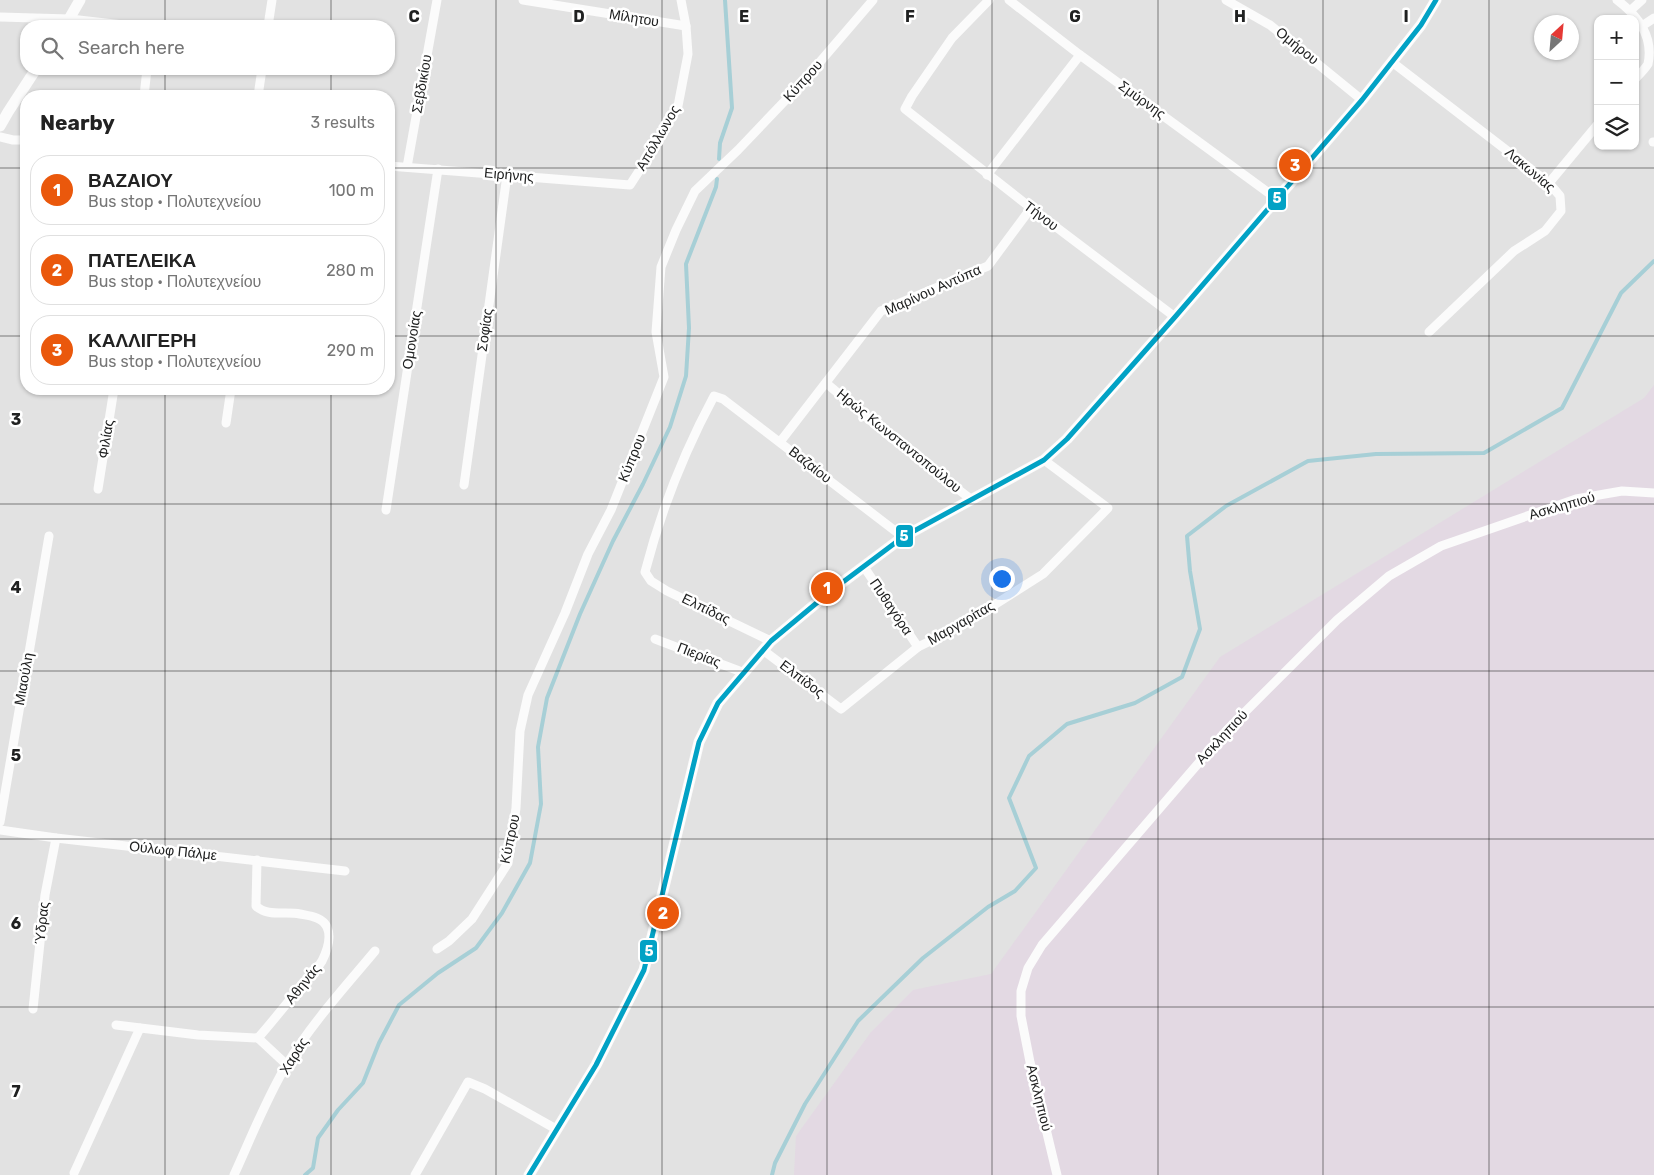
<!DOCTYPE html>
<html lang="en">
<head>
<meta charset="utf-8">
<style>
  :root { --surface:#fff; --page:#f6f6f6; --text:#222; --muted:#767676; --line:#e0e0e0; --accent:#ea580c }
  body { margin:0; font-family:Rubik,sans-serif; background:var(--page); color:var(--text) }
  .controls { position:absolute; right:15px; top:15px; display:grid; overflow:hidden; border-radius:10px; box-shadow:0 1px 4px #0004 }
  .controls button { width:45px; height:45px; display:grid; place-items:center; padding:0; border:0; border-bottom:1px solid var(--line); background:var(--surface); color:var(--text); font:25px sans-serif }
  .compass { position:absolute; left:1534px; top:15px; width:45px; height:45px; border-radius:50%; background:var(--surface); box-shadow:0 1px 4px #0004; rotate:26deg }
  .you { position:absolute; left:1001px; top:578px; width:18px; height:18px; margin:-12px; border:4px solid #fff; border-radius:50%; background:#1a73e8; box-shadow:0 0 0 8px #1a73e833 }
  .badge { display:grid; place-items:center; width:32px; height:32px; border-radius:50%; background:var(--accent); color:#fff; font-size:16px; font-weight:700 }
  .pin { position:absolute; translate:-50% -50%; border:2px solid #fff; box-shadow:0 1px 5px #0006 }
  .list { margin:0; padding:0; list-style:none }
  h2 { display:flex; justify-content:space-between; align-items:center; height:65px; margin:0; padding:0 20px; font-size:21px }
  h2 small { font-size:16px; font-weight:400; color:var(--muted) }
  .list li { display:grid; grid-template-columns:32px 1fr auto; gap:15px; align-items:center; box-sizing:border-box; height:70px; margin:0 10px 10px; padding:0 10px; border:1px solid var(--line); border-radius:20px }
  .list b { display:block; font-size:19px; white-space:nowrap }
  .list p { margin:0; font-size:16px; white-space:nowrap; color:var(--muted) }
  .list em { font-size:16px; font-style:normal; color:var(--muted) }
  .icon { flex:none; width:28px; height:28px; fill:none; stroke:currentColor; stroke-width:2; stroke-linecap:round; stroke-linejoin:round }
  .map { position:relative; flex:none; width:1654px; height:1175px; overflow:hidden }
  .search { position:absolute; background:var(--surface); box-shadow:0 1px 4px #0004; left:20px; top:20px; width:375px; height:55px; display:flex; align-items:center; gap:12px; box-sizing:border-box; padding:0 18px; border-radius:20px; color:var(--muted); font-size:19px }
  .panel { position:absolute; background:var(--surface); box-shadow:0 1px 4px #0004; left:20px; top:90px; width:375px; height:305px; border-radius:20px }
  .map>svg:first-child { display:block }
</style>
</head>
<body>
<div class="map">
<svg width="1654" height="1175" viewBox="0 0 1654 1175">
  <rect width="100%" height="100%" fill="#e2e2e2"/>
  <!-- industrial -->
  <polygon fill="#e3d9e3" points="1654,385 1654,1175 794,1175 796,1136 871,1032 913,990 991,974 1220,657 1644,398"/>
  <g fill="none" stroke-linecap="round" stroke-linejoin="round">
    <!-- stream -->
    <g stroke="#a7cfd6" stroke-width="4">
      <polyline points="719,159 720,143 732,108 725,0"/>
      <polyline points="305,1175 313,1168 318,1138 338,1110 363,1083 379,1043 399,1005 438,973 476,948 502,913 530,863 541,804 538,747 547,698 580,614 613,541 643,484 670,427 686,376 689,328 686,264 716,187 717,179"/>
      <polyline points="772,1175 775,1163 805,1104 858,1021 923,958 988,907 1015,891 1036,868 1009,798 1029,756 1067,724 1135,703 1182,677 1200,629 1190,571 1187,536 1226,506 1308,461 1376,454 1484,453 1562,408 1621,293 1654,261"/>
    </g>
    <!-- minor -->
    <g stroke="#fbfbfb" stroke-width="9">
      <polyline points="523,0 686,26"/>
      <polyline points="989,0 952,38 912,96 905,109 1031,208 1175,317"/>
      <polyline points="1009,0 1080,55 1277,199"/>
      <polyline points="1226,0 1270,25 1362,100"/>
      <path d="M1617,0C1637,15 1654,36 1648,64C1645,69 1639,75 1635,79"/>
      <polyline points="1631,10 1642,0"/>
      <polyline points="0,17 70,19 132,26"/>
      <polyline points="1645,24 1654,18"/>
      <polyline points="268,26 272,0"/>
      <polyline points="1392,62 1549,183 1560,196 1561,211 1545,231 1514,251 1429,332"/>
      <polyline points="144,96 147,69"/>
      <polyline points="258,96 262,69"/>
      <polyline points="0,137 13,140 26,140"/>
      <polyline points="1653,142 1654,142"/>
      <polyline points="389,166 630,185 652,151 678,106 688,54 686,26 681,0"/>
      <polyline points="407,167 437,0"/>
      <polyline points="987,175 1080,55"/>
      <polyline points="1549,183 1598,124"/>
      <polyline points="826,383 889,436 972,500"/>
      <polyline points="226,423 231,389"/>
      <polyline points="780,442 881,311 988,266 1031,208"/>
      <polyline points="464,485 507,175"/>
      <polyline points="98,489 114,389"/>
      <polyline points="386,510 438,169"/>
      <polyline points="864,567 918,647"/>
      <polyline points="655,639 742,672"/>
      <path d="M771,641L667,591L651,581L645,572C661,510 684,452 714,396L723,399L903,537"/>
      <polyline points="763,650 841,709 918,647 961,626 1043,574 1108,508 1044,460"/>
      <polyline points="0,822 49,536"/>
      <polyline points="0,830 56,838 345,871"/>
      <path d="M257,860L256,906C267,917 286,911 300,914C310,916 322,917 327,927C332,938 327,951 322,961C317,969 309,977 302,985C287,1003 273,1021 258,1038"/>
      <polyline points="437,949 449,941 472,919 508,863 516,808 520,731 528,695 565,613 588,554 611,510 664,377 656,332 661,267 676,230 695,191 738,150 801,84 873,0"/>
      <polyline points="33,1009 45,895 56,838"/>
      <polyline points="116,1025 198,1035 258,1038"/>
      <polyline points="258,1038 287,1065"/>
      <polyline points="74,1173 140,1028"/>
      <path d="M234,1175C251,1138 266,1099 287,1064C312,1023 345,987 375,951"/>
      <polyline points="415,1175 468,1082 485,1089 556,1129"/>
      <polyline points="1057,1175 1030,1062 1021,1016 1021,991 1028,968 1042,945 1227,730 1337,620 1389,576 1441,546 1576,499 1622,491 1654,493"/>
    </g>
    <!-- tertiary -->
    <g stroke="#fbfbfb" stroke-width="11">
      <polyline points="65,26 80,0"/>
      <polyline points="0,126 8,112 36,69"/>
      <polyline points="529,1175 596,1065 644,970 699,742 718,703 771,641 831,591 903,537 1044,460 1067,439 1175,317 1362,100 1421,25 1436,0"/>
    </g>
    <defs>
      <polyline id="bus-1" points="529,1175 596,1065 644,970 699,742 718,703 771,641 831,591 903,537 1044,460 1067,439 1175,317 1362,100 1421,25 1436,0"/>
    </defs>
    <!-- bus-1 casing -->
    <use href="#bus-1" stroke="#fff" stroke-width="9"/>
    <!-- bus-1 -->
    <use href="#bus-1" stroke="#02a2c5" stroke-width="5"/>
  </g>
  <!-- grid -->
  <path fill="none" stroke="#202121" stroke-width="1" stroke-opacity="0.55" d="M165,0V26M331,0V26M496,0V1175M662,0V1175M827,0V1175M992,0V1175M1158,0V1175M1323,0V1175M1489,0V1175M165,69V96M331,69V96M0,168H26M389,168H1654M0,336H26M389,336H1654M165,389V1175M331,389V1175M0,504H1654M0,671H1654M0,839H1654M0,1007H1654"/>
  <g text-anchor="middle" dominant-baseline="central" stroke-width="5" stroke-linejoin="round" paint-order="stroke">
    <!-- street labels -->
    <g font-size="14" fill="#202121" stroke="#fff">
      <text transform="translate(634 18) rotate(9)">Μίλητου</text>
      <text transform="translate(1297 46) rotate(39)">Ομήρου</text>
      <text transform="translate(803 81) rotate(-48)">Κύπρου</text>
      <text transform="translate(422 84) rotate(-80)">Σεβδικίου</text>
      <text transform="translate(1142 100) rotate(36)">Σμύρνης</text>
      <text transform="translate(658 138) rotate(-60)">Απόλλωνος</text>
      <text transform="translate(1530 170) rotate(40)">Λακωνίας</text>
      <text transform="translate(509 175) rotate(5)">Ειρήνης</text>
      <text transform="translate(1041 216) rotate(37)">Τήνου</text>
      <text transform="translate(933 290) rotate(-24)">Μαρίνου Αντύπα</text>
      <text transform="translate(485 330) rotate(-82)">Σοφίας</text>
      <text transform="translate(412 340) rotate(-81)">Ομονοίας</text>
      <text transform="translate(106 439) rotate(-81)">Φιλίας</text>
      <text transform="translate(899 441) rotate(39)">Ηρώς Κωνσταντοπούλου</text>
      <text transform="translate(632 458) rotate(-68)">Κύπρου</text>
      <text transform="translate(810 465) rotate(38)">Βαζαίου</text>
      <text transform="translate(1562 506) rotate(-16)">Ασκληπιού</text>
      <text transform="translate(891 607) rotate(56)">Πυθαγόρα</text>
      <text transform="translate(706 609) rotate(26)">Ελπίδας</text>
      <text transform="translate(961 623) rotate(-30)">Μαργαρίτας</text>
      <text transform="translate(699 655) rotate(21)">Πιερίας</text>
      <text transform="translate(24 679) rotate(-80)">Μιαούλη</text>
      <text transform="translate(802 679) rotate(37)">Ελπίδος</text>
      <text transform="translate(1222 737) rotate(-47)">Ασκληπιού</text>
      <text transform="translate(510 839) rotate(-78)">Κύπρου</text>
      <text transform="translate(173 851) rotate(6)">Ούλωφ Πάλμε</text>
      <text transform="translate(42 923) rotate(-84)">Ύδρας</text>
      <text transform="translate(303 984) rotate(-51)">Αθηνάς</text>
      <text transform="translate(294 1056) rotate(-58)">Χαράς</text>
      <text transform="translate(1039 1098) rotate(76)">Ασκληπιού</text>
    </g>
  </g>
  <g font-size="16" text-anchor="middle" font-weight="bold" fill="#202121" stroke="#fff" stroke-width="5" stroke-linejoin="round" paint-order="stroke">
    <text x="414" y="22">C</text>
    <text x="579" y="22">D</text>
    <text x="744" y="22">E</text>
    <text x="910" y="22">F</text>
    <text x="1075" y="22">G</text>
    <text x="1240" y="22">H</text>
    <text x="1406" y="22">I</text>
    <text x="16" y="425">3</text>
    <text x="16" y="593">4</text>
    <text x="16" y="761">5</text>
    <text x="16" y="929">6</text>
    <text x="16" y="1097">7</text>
  </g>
  <g stroke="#fff" stroke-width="2">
    <rect x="1267" y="187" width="20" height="24" rx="5" fill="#02a2c5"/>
    <rect x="895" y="524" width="19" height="24" rx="5" fill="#02a2c5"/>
    <rect x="639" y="939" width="19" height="24" rx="5" fill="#02a2c5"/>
  </g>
  <g font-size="14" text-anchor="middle" font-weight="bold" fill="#fff">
    <text x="1277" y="203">5</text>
    <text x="904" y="541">5</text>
    <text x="649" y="956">5</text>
  </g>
</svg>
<div class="controls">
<button>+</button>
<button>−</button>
<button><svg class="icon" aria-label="layers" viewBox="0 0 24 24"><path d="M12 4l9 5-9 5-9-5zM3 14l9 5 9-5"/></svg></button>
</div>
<svg class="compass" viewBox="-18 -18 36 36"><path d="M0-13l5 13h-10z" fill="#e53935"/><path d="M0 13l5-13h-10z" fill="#767676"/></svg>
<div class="you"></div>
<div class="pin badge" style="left:827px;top:588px">1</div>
<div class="pin badge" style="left:663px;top:913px">2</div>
<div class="pin badge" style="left:1295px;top:165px">3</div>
<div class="search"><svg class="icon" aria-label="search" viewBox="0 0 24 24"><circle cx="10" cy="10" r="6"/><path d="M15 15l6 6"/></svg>Search here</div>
<section class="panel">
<h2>Nearby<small>3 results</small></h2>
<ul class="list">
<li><span class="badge">1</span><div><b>ΒΑΖΑΙΟΥ</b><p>Bus stop · Πολυτεχνείου</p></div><em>100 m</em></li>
<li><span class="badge">2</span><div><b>ΠΑΤΕΛΕΙΚΑ</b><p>Bus stop · Πολυτεχνείου</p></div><em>280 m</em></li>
<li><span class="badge">3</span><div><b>ΚΑΛΛΙΓΕΡΗ</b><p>Bus stop · Πολυτεχνείου</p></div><em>290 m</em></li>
</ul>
</section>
</div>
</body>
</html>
